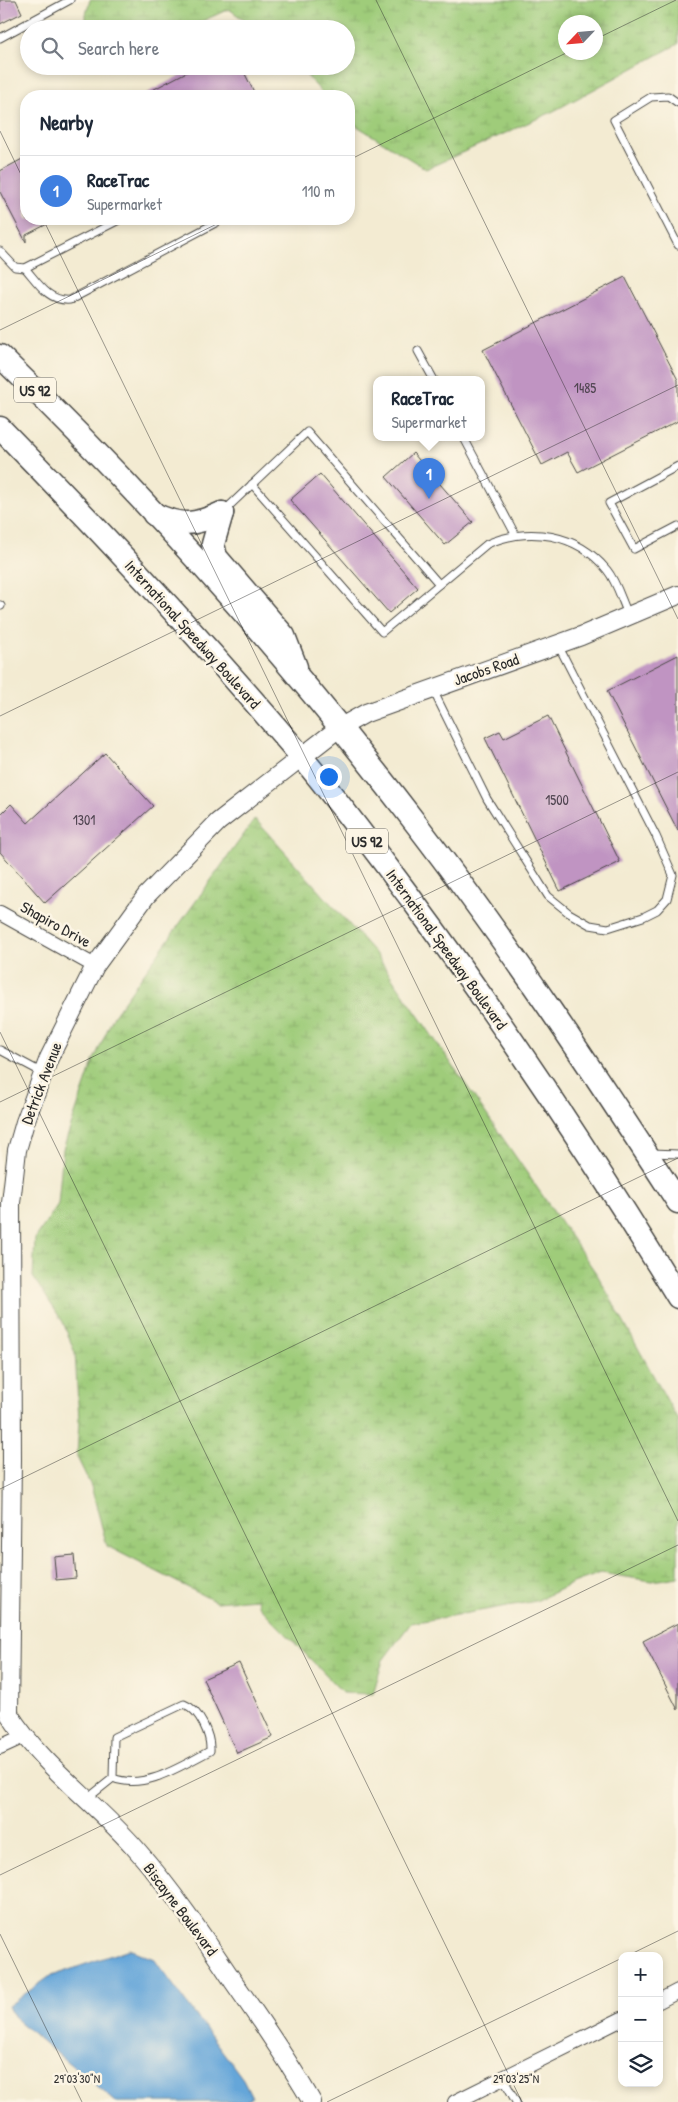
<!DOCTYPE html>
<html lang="en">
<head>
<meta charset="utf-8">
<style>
  :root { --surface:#fff; --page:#f2f2f3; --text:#1f2937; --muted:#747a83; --line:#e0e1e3; --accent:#2563eb }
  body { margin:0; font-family:"Patrick Hand",sans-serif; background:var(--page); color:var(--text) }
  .controls { position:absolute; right:15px; bottom:15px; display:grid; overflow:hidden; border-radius:10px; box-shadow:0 2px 8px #0003 }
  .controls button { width:45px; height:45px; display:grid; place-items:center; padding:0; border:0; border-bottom:1px solid var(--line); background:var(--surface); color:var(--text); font:25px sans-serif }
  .compass { position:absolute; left:558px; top:15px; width:45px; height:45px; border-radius:50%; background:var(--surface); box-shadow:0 2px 8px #0003; rotate:244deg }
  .you { position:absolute; left:328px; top:776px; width:18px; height:18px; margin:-12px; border:4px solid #fff; border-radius:50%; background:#1a73e8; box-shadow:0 0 0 8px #1a73e833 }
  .badge { display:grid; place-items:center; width:32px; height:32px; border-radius:50%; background:var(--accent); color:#fff; font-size:16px; font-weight:700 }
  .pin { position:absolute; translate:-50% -41px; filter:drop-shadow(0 1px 2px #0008) }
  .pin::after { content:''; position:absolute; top:26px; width:18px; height:15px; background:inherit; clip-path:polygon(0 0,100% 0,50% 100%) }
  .popup { position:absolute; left:373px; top:376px; width:112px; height:65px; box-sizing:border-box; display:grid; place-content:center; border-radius:10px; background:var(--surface); filter:drop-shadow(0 1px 4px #0005); font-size:16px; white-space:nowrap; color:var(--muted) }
  .popup b { font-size:19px; color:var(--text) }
  .popup::after { content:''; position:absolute; left:50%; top:100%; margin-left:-10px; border:10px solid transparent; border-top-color:var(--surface) }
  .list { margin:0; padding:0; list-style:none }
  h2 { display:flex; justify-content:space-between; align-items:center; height:65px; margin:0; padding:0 20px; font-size:21px }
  h2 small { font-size:16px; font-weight:400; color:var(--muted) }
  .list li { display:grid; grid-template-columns:32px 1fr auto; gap:15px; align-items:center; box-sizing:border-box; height:70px; padding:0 20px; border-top:1px solid var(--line) }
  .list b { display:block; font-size:19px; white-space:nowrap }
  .list p { margin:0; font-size:16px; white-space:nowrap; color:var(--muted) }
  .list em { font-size:16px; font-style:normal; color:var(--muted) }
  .icon { flex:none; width:28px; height:28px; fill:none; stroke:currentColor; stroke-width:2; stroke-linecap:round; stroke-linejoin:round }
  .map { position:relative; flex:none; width:678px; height:2102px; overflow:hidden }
  .search { position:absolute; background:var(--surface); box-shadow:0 2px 8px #0003; left:20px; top:20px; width:335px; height:55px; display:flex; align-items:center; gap:12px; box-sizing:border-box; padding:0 18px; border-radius:28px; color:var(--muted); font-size:19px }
  .panel { position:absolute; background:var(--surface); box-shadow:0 2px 8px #0003; left:20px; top:90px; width:335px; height:135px; border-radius:20px }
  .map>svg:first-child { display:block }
</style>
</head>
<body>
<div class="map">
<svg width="678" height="2102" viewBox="0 0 678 2102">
  <defs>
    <pattern id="wetland-marsh" width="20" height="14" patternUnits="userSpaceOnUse" patternTransform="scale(1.25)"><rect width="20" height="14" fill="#9fcc7a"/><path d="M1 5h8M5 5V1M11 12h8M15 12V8" fill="none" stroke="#89af6a"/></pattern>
  </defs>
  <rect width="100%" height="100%" fill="#fcf5e5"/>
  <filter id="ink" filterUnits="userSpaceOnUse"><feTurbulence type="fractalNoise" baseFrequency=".02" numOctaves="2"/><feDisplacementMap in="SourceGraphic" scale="10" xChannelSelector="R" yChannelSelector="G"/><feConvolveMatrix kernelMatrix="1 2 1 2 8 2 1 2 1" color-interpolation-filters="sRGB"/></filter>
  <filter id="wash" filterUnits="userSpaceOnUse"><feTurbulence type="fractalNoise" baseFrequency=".0096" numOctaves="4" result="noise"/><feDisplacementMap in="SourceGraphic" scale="20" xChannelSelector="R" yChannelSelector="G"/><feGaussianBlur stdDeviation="1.12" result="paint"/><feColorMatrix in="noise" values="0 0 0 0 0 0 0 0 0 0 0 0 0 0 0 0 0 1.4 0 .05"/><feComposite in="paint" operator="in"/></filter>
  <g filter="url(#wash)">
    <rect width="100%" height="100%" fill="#f3ebd2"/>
    <!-- wetland -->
    <g fill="url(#wetland-marsh)" stroke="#657c52" fill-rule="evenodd">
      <path d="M90,0H678V44L552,112L426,169L349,121V96H325L298,66H346V29H256L229,9L185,29H82ZM566,22H596V52H566Z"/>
      <polygon points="255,819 375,953 598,1276 678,1420 678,1577 652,1581 601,1573 573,1583 536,1601 411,1623 383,1660 373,1694 343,1693 258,1605 257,1599 216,1602 107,1546 91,1486 77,1457 79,1420 75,1353 63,1322 33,1277 35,1239 58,1204 63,1149 93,1062 114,1015"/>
    </g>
    <!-- water -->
    <polygon fill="#65a6d9" stroke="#486882" points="129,1949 154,1959 243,2079 252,2097 245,2102 116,2102 13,2017 8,2006 49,1977"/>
    <g id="blocks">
      <!-- building -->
      <g fill="#c094c2">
        <polygon points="0,0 16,0 22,13 0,24"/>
        <polygon points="198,66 241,66 256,96 141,96"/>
        <polygon points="26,157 26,219 57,219 26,235 26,242 0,192 0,171"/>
        <polygon points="625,277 678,380 678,421 578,472 567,452 542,465 483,350"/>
        <polygon points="413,453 473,522 445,545 386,477"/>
        <polygon points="320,474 418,588 389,613 290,500"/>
        <polygon points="678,655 678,831 607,691"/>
        <polygon points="548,716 620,862 560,891 485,738 500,731 504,738"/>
        <polygon points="105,753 153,806 45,903 0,852 0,815 11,804 28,823"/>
        <polygon points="74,1555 76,1578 56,1580 54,1557"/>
        <polygon points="678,1623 678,1710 643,1641"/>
        <polygon points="239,1663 273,1737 237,1753 203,1679"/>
      </g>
    </g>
  </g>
  <g filter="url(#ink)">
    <use href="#blocks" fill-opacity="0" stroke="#494844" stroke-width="1"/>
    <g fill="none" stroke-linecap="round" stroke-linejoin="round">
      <defs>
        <g id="service">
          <polyline points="0,38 70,0"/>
          <polyline points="678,103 668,96 651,97 614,120 678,245"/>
          <polyline points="0,251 15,267 25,268 121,219"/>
          <path d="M25,268C38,283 49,302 70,300L223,219"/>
          <polyline points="418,351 434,380"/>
          <polyline points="464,438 515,534"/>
          <polyline points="678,466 609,503 634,549 678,526"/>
          <path d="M252,484L382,632L487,544C529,526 577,533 607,570C617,582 622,602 629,616"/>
          <polyline points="224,511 307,432 439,584"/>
          <polyline points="0,605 1,606"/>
          <polyline points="433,690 487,799 548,896 569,913 590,925 608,928 643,917 657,910 667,899 673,875 656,836 558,645"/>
          <polyline points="0,1050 43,1073"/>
          <polyline points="652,1153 678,1154"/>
          <path d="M184,1704C200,1710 211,1736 210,1751C182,1765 145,1791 113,1778L114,1737Z"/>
          <polyline points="88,1798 113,1778"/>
          <polyline points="503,2078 516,2102"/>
        </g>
        <g id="minor">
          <polyline points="0,913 95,966"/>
          <polyline points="0,1747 24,1736"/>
          <polyline points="659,2001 678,1991"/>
          <polyline points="455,2102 622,2019"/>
        </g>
        <path id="tertiary" d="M312,2102C288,2060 261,2021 233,1981C203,1936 172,1890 136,1849C96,1803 42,1766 9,1714L12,1459L11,1203L17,1150L25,1122L49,1058L95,966L146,896L218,822L339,728L366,713L581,636L678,595"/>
        <g id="primary">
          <path d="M0,356C150,501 290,659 417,825C510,946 595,1074 678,1202"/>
          <path d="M0,428C104,534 204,642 300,755C339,802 376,852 412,900C507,1028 595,1161 678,1297"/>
          <polyline points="222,513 213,544 216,557 284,636 296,667"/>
          <path d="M154,514C181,527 195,525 222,513"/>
        </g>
      </defs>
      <!-- service casing -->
      <use href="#service" stroke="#494844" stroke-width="9"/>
      <!-- minor casing -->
      <use href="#minor" stroke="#494844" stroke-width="16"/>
      <!-- tertiary casing -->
      <use href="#tertiary" stroke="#494844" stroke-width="20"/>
      <!-- primary casing -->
      <use href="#primary" stroke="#494844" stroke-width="25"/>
      <!-- service -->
      <use href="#service" stroke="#fff" stroke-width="7"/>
      <!-- minor -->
      <use href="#minor" stroke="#fff" stroke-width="14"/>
      <!-- tertiary -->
      <use href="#tertiary" stroke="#fff" stroke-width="18"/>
      <!-- primary -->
      <use href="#primary" stroke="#fff" stroke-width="22"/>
    </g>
  </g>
  <!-- ticks -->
  <path fill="none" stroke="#2b2b2b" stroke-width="1" stroke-opacity="0.45" d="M376,0L678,619M596,39L676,0M0,131L26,185M349,160L568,52M43,219L678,1521M0,330L227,219M0,716L678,385M0,1032L522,2102M0,1102L678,772M0,1489L678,1158M0,1875L678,1545M0,1934L82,2102M627,1956L678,1931M327,2102L622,1958"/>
  <g text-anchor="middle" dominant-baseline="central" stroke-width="5" stroke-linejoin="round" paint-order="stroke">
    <!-- number labels -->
    <g font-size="14" fill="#504551">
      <text x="585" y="387">1485</text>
      <text x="557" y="799">1500</text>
      <text x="84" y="819">1301</text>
    </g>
    <!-- shield labels -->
    <g fill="#fcf5e5" stroke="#6a6863" stroke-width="1">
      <rect x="14" y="377.5" width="42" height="25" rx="4"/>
      <rect x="346" y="828.5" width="42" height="25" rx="4"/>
    </g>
    <g font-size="15" font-weight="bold" fill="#2b2b2b">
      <text x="35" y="390">US 92</text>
      <text x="367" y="841">US 92</text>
    </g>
    <!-- street labels -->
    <g font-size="16" fill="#2b2b2b" stroke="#fcf5e5">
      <text transform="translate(193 634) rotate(48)">International Speedway Boulevard</text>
      <text transform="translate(486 669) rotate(-19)">Jacobs Road</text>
      <text transform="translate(56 924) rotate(29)">Shapiro Drive</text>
      <text transform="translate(447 949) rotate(54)">International Speedway Boulevard</text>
      <text transform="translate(41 1083) rotate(-69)">Detrick Avenue</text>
      <text transform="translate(181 1909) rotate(53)">Biscayne Boulevard</text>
    </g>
  </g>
  <g font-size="12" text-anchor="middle" fill="#2b2b2b" stroke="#fcf5e5" stroke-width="5" stroke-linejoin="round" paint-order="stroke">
    <text x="77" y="2083">29°03'30"N</text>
    <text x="516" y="2083">29°03'25"N</text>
  </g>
</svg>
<div class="controls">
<button>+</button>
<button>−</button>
<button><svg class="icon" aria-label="layers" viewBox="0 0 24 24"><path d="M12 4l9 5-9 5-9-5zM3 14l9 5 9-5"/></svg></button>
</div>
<svg class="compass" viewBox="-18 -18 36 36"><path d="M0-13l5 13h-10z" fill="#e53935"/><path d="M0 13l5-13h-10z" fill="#747a83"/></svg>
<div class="you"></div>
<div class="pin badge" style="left:429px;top:499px;background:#3f7fe0">1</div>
<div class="popup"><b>RaceTrac</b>Supermarket</div>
<div class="search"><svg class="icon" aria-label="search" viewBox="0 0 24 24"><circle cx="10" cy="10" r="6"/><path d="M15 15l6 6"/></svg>Search here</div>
<section class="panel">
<h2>Nearby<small></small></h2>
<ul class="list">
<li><span class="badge" style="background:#3f7fe0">1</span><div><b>RaceTrac</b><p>Supermarket</p></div><em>110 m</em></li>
</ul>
</section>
</div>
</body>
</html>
